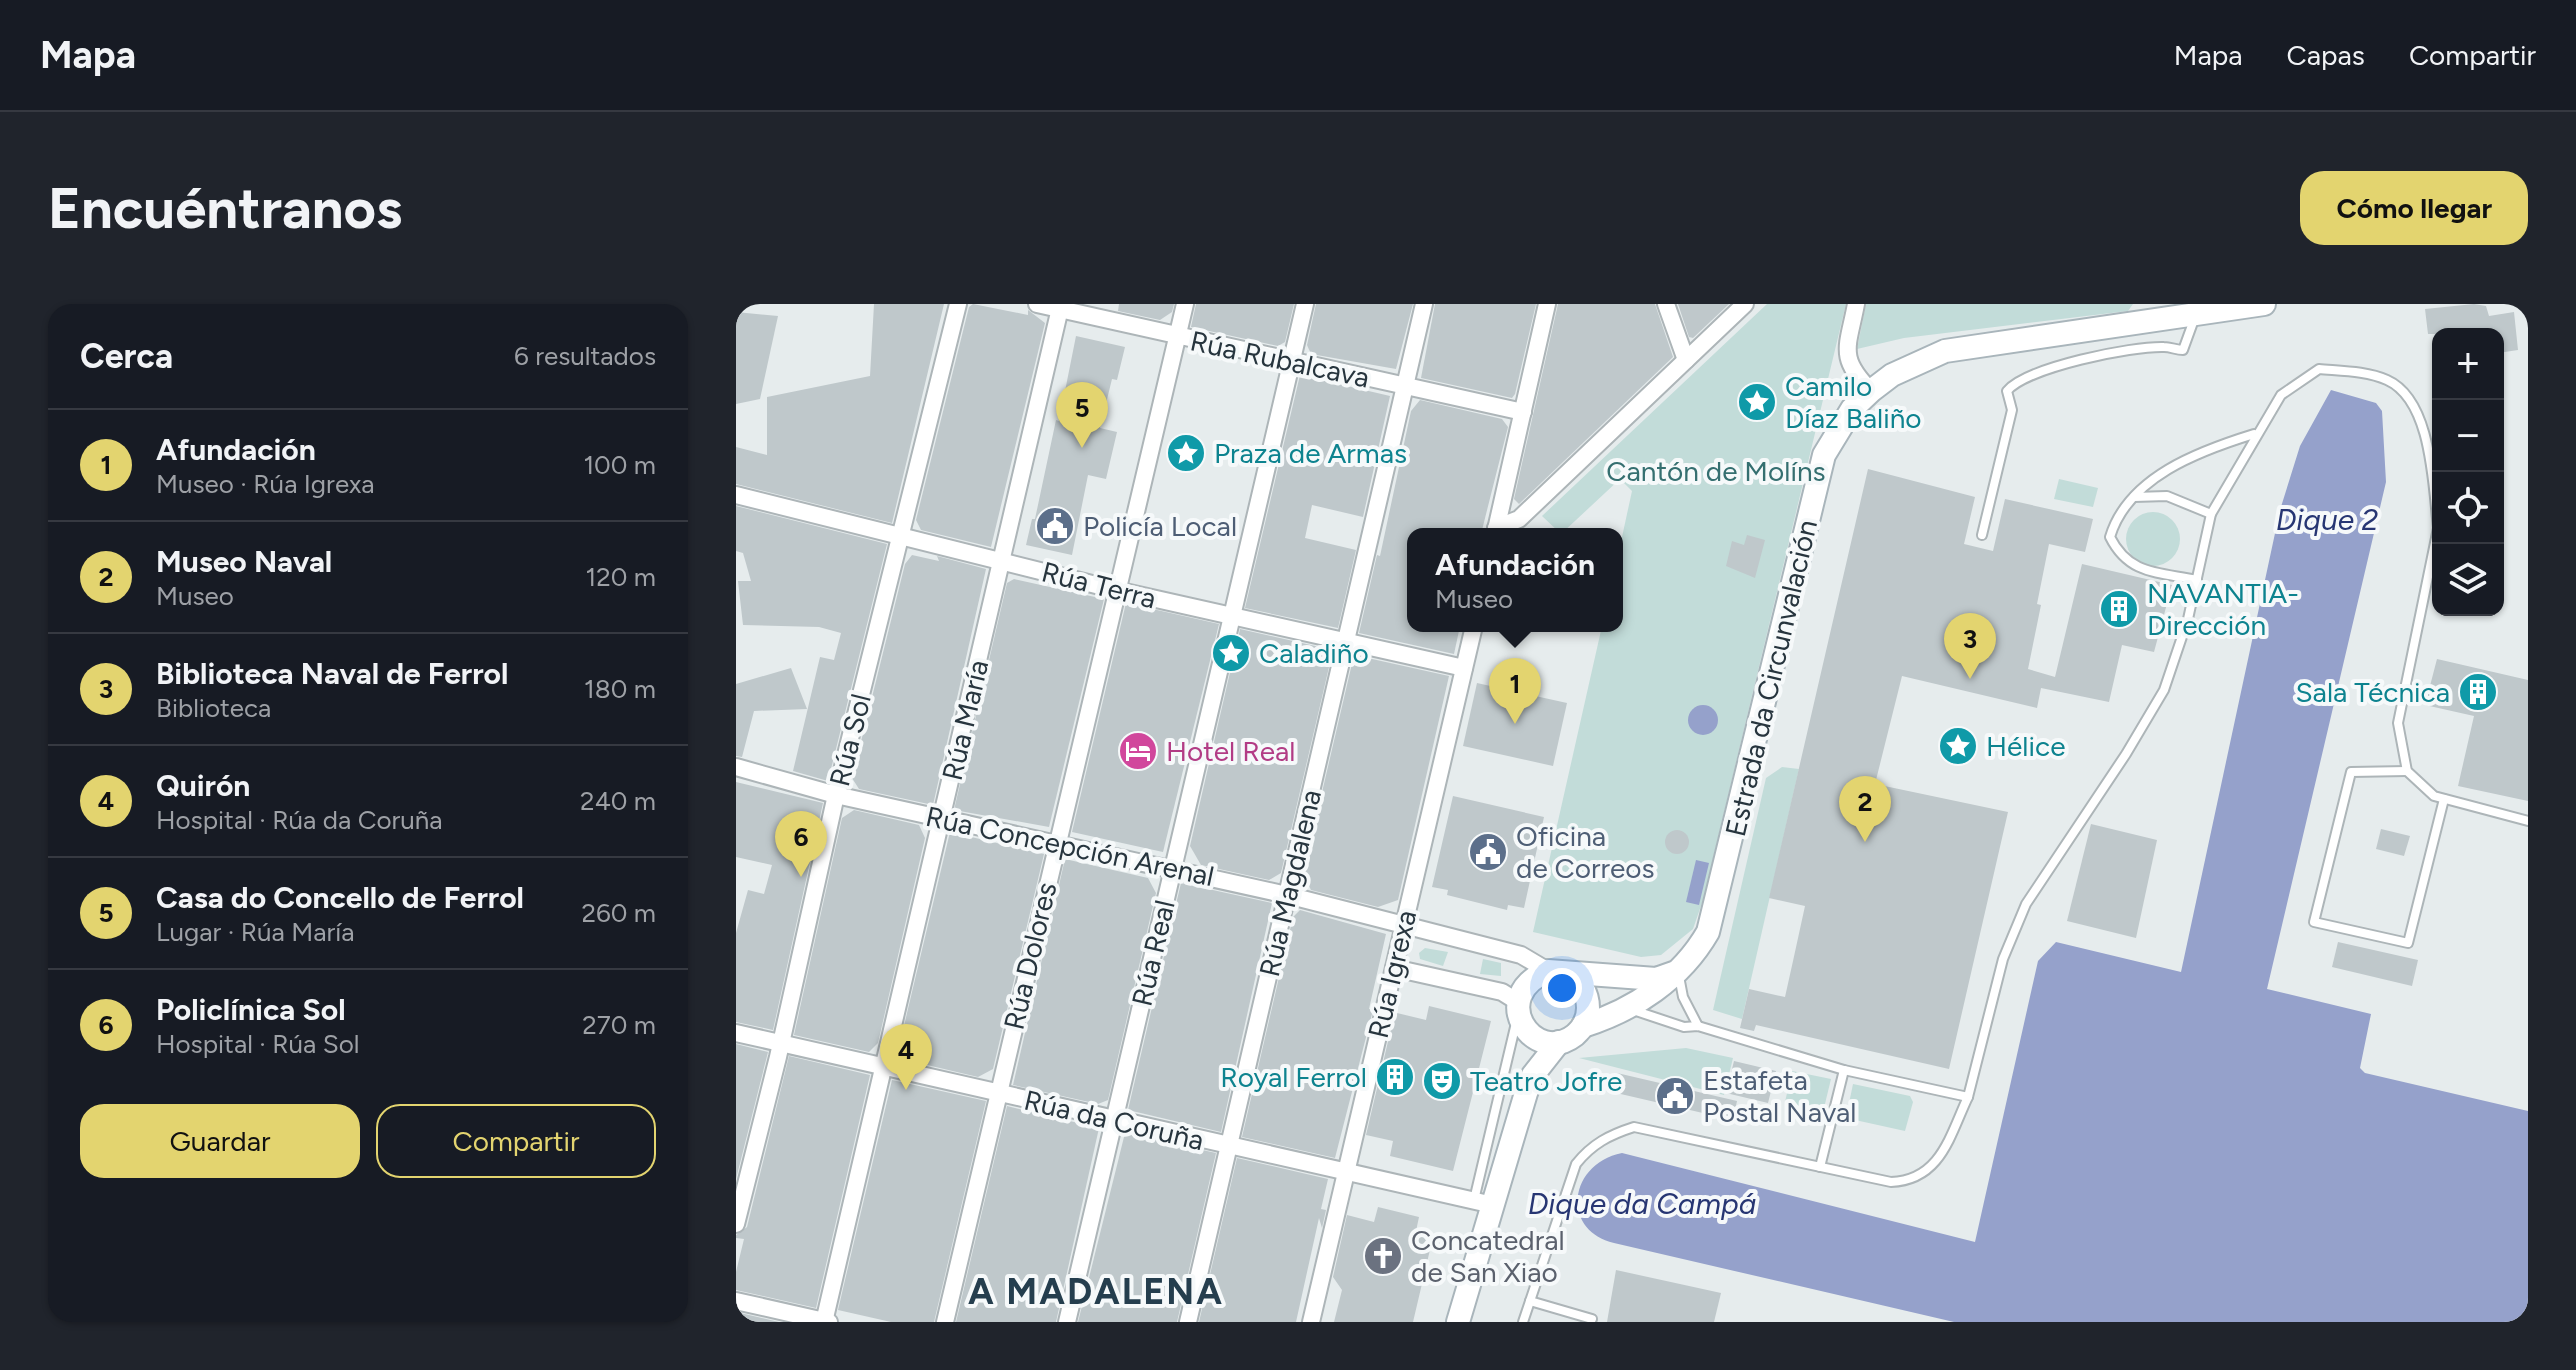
<!DOCTYPE html>
<html lang="es">
<head>
<meta charset="utf-8">
<style>
  :root { --surface:#171b24; --page:#20242c; --text:#f1f3f6; --muted:#9ea1a6; --line:#363941; --accent:#e3d46f }
  body { margin:0; font-family:Figtree,sans-serif; background:var(--page); color:var(--text) }
  .controls { position:absolute; right:24px; top:24px; display:grid; overflow:hidden; border-radius:16px; box-shadow:0 2px 6px #0004 }
  .controls button { width:72px; height:72px; display:grid; place-items:center; padding:0; border:0; border-bottom:2px solid var(--line); background:var(--surface); color:var(--text); font:40px sans-serif }
  .you { position:absolute; left:826px; top:684px; width:28px; height:28px; margin:-20px; border:6px solid #fff; border-radius:50%; background:#1a73e8; box-shadow:0 0 0 12px #1a73e833 }
  .badge { display:grid; place-items:center; width:52px; height:52px; border-radius:50%; background:var(--accent); color:#111; font-size:26px; font-weight:700 }
  .pin { position:absolute; translate:-50% -66px; filter:drop-shadow(0 2px 4px #0008) }
  .pin::after { content:''; position:absolute; top:42px; width:28px; height:24px; background:inherit; clip-path:polygon(0 0,100% 0,50% 100%) }
  .popup { position:absolute; left:671px; top:224px; width:216px; height:104px; box-sizing:border-box; display:grid; place-content:center; border-radius:16px; background:var(--surface); filter:drop-shadow(0 2px 6px #0005); font-size:26px; white-space:nowrap; color:var(--muted) }
  .popup b { font-size:30px; color:var(--text) }
  .popup::after { content:''; position:absolute; left:50%; top:100%; margin-left:-16px; border:16px solid transparent; border-top-color:var(--surface) }
  .list { margin:0; padding:0; list-style:none }
  h2 { display:flex; justify-content:space-between; align-items:center; height:104px; margin:0; padding:0 32px; font-size:34px }
  h2 small { font-size:26px; font-weight:400; color:var(--muted) }
  .list li { display:grid; grid-template-columns:52px 1fr auto; gap:24px; align-items:center; box-sizing:border-box; height:112px; padding:0 32px; border-top:2px solid var(--line) }
  .list b { display:block; font-size:30px; white-space:nowrap }
  .list p { margin:0; font-size:26px; white-space:nowrap; color:var(--muted) }
  .list em { font-size:26px; font-style:normal; color:var(--muted) }
  .actions { display:flex; gap:16px; padding:24px 32px }
  .actions a { flex:1; padding:18px 0; border:2px solid var(--accent); border-radius:24px; text-align:center; font-size:28px; color:var(--accent) }
  .actions .main { background:var(--accent); color:#111 }
  .icon { flex:none; width:44px; height:44px; fill:none; stroke:currentColor; stroke-width:2; stroke-linecap:round; stroke-linejoin:round }
  .map { position:relative; flex:none; width:1792px; height:1018px; overflow:hidden; border-radius:24px }
  header { display:flex; align-items:center; gap:48px; box-sizing:border-box; height:112px; padding:0 40px; background:var(--surface); border-bottom:2px solid var(--line) }
  header strong { font-size:38px }
  nav { display:flex; gap:44px; margin-inline-start:auto; font-size:28px }
  .intro { display:flex; align-items:center; justify-content:space-between; box-sizing:border-box; height:192px; padding:0 48px }
  h1 { margin:0; font-size:56px }
  .button { padding:20px 36px; border-radius:24px; background:var(--accent); color:#111; font-size:28px; font-weight:700 }
  main { display:flex; gap:48px; padding:0 48px }
  aside { flex:1; background:var(--surface); border-radius:24px; box-shadow:0 2px 6px #0004 }
  .map>svg:first-child { display:block }
</style>
</head>
<body>
<header>
<strong>Mapa</strong>
<nav><a>Mapa</a><a>Capas</a><a>Compartir</a></nav>
</header>
<div class="intro"><h1>Encuéntranos</h1><a class="button">Cómo llegar</a></div>
<main>
<aside>
<h2>Cerca<small>6 resultados</small></h2>
<ul class="list">
<li><span class="badge">1</span><div><b>Afundación</b><p>Museo · Rúa Igrexa</p></div><em>100 m</em></li>
<li><span class="badge">2</span><div><b>Museo Naval</b><p>Museo</p></div><em>120 m</em></li>
<li><span class="badge">3</span><div><b>Biblioteca Naval de Ferrol</b><p>Biblioteca</p></div><em>180 m</em></li>
<li><span class="badge">4</span><div><b>Quirón</b><p>Hospital · Rúa da Coruña</p></div><em>240 m</em></li>
<li><span class="badge">5</span><div><b>Casa do Concello de Ferrol</b><p>Lugar · Rúa María</p></div><em>260 m</em></li>
<li><span class="badge">6</span><div><b>Policlínica Sol</b><p>Hospital · Rúa Sol</p></div><em>270 m</em></li>
</ul>
<div class="actions"><a class="main">Guardar</a><a>Compartir</a></div>
</aside>
<div class="map">
<svg width="1792" height="1018" viewBox="0 0 1792 1018">
  <rect width="100%" height="100%" fill="#e6eced"/>
  <!-- green -->
  <g fill="#c2dcd9">
    <polygon points="1031,0 1110,0 967,596 957,625 925,651 905,653 797,628 866,322 881,322 881,256 896,187 884,175 825,230 806,212"/>
    <polygon points="1130,0 1397,0 1392,7 1168,34 1121,45"/>
    <polygon points="1323,175 1362,184 1357,203 1318,195"/>
    <circle cx="1417" cy="235" r="27"/>
    <polygon points="1046,463 1063,465 1006,715 977,706 1030,474"/>
    <polygon points="689,644 712,648 707,662 684,655 683,649"/>
    <polygon points="747,655 765,659 765,672 744,670"/>
    <polygon points="950,744 997,754 988,791 843,754"/>
    <polygon points="1056,767 1095,775 1087,808 1049,798"/>
    <polygon points="1117,780 1174,792 1177,798 1169,827 1110,814"/>
  </g>
  <!-- water -->
  <g fill="#95a1cb">
    <path d="M1595,86L1640,99L1646,107L1650,178L1531,685L1635,710L1624,764L1629,769L1792,807V1018H1218L878,939C823,925 834,859 886,849L1239,938L1302,657L1320,638L1445,668L1544,206L1564,142Z"/>
    <circle cx="967" cy="416" r="15"/>
    <polygon points="960,556 973,559 963,601 950,598"/>
  </g>
  <!-- building -->
  <g fill="#bfc8cb">
    <polygon points="138,0 208,0 156,219 0,180 0,143 31,151 31,93 134,72"/>
    <polygon points="237,0 292,11 292,6 309,19 255,243 185,226 180,216 233,3"/>
    <polygon points="383,0 438,0 436,8 424,16 382,7"/>
    <polygon points="460,0 558,0 549,38 542,42 455,23"/>
    <polygon points="580,0 677,0 660,65 575,50 571,41"/>
    <polygon points="699,0 800,0 779,90 776,94 685,74"/>
    <polygon points="822,0 919,0 937,53 783,200 778,195"/>
    <polygon points="942,0 993,0 957,34 953,33"/>
    <polygon points="1738,0 1750,2 1753,12 1778,8 1782,46 1762,49 1762,30 1692,30 1689,5"/>
    <polygon points="0,8 42,12 24,95 0,100"/>
    <polygon points="340,32 389,43 381,76 376,75 364,124 381,128 370,175 352,171 336,251 290,241 296,215 299,215 320,116 323,117"/>
    <polygon points="564,71 654,92 627,213 576,201 569,234 620,246 602,324 509,304"/>
    <polygon points="684,96 766,115 772,123 745,230 677,230 677,322 724,322 718,350 623,329 641,251 644,252 675,107"/>
    <polygon points="1132,165 1239,193 1228,240 1257,247 1269,195 1357,215 1349,248 1313,240 1301,300 1305,301 1292,365 1319,373 1346,260 1436,281 1418,348 1386,341 1373,398 1305,384 1301,404 1166,372 1139,480 1272,508 1213,765 1020,721 1018,727 1004,724 1013,685 1049,693 1057,657 1069,602 1033,594"/>
    <polygon points="0,202 151,240 92,477 57,467 84,353 98,356 105,329 83,323 7,321 2,277 15,277 7,249 0,247"/>
    <polygon points="1011,231 1029,236 1019,274 990,262 996,237 1008,241"/>
    <polygon points="176,251 203,257 201,252 250,265 197,501 123,485 116,474 169,260"/>
    <polygon points="278,275 368,295 313,523 218,506 271,279"/>
    <polygon points="390,299 483,320 427,548 336,528"/>
    <polygon points="504,325 597,346 545,569 533,576 465,561 454,542"/>
    <polygon points="618,351 713,372 662,596 642,603 575,586 567,570"/>
    <polygon points="1701,355 1792,376 1792,497 1722,482 1738,412 1689,401"/>
    <polygon points="55,364 71,405 18,407 6,453 0,452 0,380"/>
    <polygon points="741,379 831,399 817,462 727,442"/>
    <polygon points="0,478 87,499 37,726 0,718 0,629 12,586 28,590 36,561 0,553"/>
    <polygon points="717,492 808,513 788,604 772,601 771,606 711,591 712,586 696,583"/>
    <polygon points="118,506 183,521 189,534 142,739 133,748 58,731 106,514"/>
    <polygon points="1355,520 1421,536 1400,634 1331,617"/>
    <polygon points="1645,525 1674,532 1668,552 1640,545"/>
    <circle cx="941" cy="538" r="12"/>
    <polygon points="214,528 308,550 257,765 242,773 170,756 162,747"/>
    <polygon points="329,555 412,574 420,589 372,796 362,800 277,781"/>
    <polygon points="445,579 536,599 485,828 392,806"/>
    <polygon points="564,606 650,630 633,705 637,706 599,854 506,833 557,613"/>
    <polygon points="1602,638 1682,656 1676,682 1596,663"/>
    <polygon points="693,702 755,717 717,867 654,852 657,837 630,831 658,712 661,709 690,716"/>
    <polygon points="0,740 32,748 0,875"/>
    <polygon points="53,752 134,771 80,1004 0,986 0,968 8,935 0,934 0,931 11,923"/>
    <polygon points="998,757 1040,767 1032,799 990,789"/>
    <polygon points="881,769 1001,797 997,816 876,788"/>
    <polygon points="156,776 250,797 198,1018 155,1018 102,1006"/>
    <polygon points="271,802 363,824 320,1018 220,1018"/>
    <polygon points="389,829 480,849 441,1018 342,1018"/>
    <polygon points="501,854 592,875 585,905 590,906 586,924 583,914 560,1018 463,1018"/>
    <polygon points="642,903 683,913 680,927 697,933 677,1018 598,1018 606,986 597,973 611,911 638,918"/>
    <polygon points="880,966 985,989 978,1018 871,1018"/>
    <polygon points="0,1008 43,1018 0,1018"/>
  </g>
  <g fill="none" stroke-linecap="round" stroke-linejoin="round">
    <defs>
      <g id="lane">
        <polyline points="1398,193 1431,192 1475,210"/>
        <polyline points="1702,224 1662,419 1671,467 1698,492 1792,517"/>
        <polyline points="800,230 817,230"/>
        <path d="M1246,231L1276,106L1271,87C1291,63 1396,42 1428,43C1435,43 1440,46 1447,46L1459,13"/>
        <path d="M1461,276C1422,268 1393,271 1374,233C1392,173 1463,147 1518,130"/>
        <polyline points="1671,467 1615,468 1578,618 1672,639 1708,495"/>
        <polyline points="943,672 947,693 962,722"/>
        <path d="M1232,793L1267,655L1290,600L1390,450L1428,386L1452,315L1475,210L1545,91L1583,65C1605,67 1631,67 1651,76C1696,96 1697,182 1702,224"/>
        <polyline points="1084,863 1108,766"/>
        <polyline points="738,896 780,719"/>
        <polyline points="794,997 856,1015"/>
        <path d="M787,1018L840,860C856,840 873,831 898,823L1155,878C1205,876 1214,831 1232,793L1108,766L962,722L948,723L897,706"/>
      </g>
      <g id="street">
        <polyline points="301,0 787,108"/>
        <polyline points="930,0 950,56"/>
        <path d="M1120,0C1112,43 1101,53 1135,87"/>
        <polyline points="0,191 380,286 728,364"/>
        <polyline points="760,224 783,215 1009,0"/>
        <polyline points="759,230 811,0"/>
        <polyline points="0,463 100,491 551,591 785,651 812,667"/>
        <polyline points="658,664 766,688 782,698"/>
        <polyline points="0,729 757,901"/>
        <polyline points="0,920 42,753 100,491 222,0"/>
        <polyline points="0,997 93,1018"/>
        <polyline points="88,1018 325,0"/>
        <polyline points="209,1018 449,0"/>
        <polyline points="331,1018 569,0"/>
        <polyline points="452,1018 688,0"/>
        <polyline points="575,1018 738,322"/>
      </g>
      <g id="secondary">
        <path d="M830,670C843,677 852,688 852,704C852,714 847,724 839,731C798,763 750,692 812,667L920,675L937,669"/>
        <path d="M847,722C898,706 945,675 972,628L1088,151L1116,105L1135,87L1156,71L1209,47L1528,0"/>
        <polyline points="722,1018 790,789 797,771 823,738"/>
      </g>
    </defs>
    <!-- lane casing -->
    <use href="#lane" stroke="#adb5b8" stroke-width="12"/>
    <!-- street casing -->
    <use href="#street" stroke="#adb5b8" stroke-width="20"/>
    <!-- secondary casing -->
    <use href="#secondary" stroke="#a9b5bb" stroke-width="26"/>
    <!-- lane -->
    <use href="#lane" stroke="#fff" stroke-width="8"/>
    <!-- street -->
    <use href="#street" stroke="#fff" stroke-width="16"/>
    <!-- secondary -->
    <use href="#secondary" stroke="#fff" stroke-width="22"/>
  </g>
  <!-- icons -->
  <defs>
    <symbol id="sight-disc" viewBox="-11 -11 22 22"><circle r="9.5" fill="#0f9aa8" stroke="#f6f9fa"/><path d="M0-6L1.8-2.2L6-1.7L2.9 1.2L3.7 5.4L0 3.3L-3.7 5.4L-2.9 1.2L-6-1.7L-1.8-2.2Z" fill="#fff"/></symbol>
    <symbol id="civic-disc" viewBox="-11 -11 22 22"><circle r="9.5" fill="#5c6f8a" stroke="#f6f9fa"/><path d="M-.6-6.5H3V-4.5H.6V-3L4-1V1h2V6H-6V1h2V-1L-.6-3ZM-1.2 2.5V6h2.4V2.5Z" fill="#fff"/></symbol>
    <symbol id="building-disc" viewBox="-11 -11 22 22"><circle r="9.5" fill="#0f9aa8" stroke="#f6f9fa"/><path d="M-4-6H4V6H1V3H-1V6H-4ZM-2.5-4.3h1.7v1.8h-1.7ZM.8-4.3h1.7v1.8H.8ZM-2.5-1h1.7V.8h-1.7ZM.8-1h1.7V.8H.8Z" fill="#fff"/></symbol>
    <symbol id="hotel-disc" viewBox="-11 -11 22 22"><circle r="9.5" fill="#d1479c" stroke="#f6f9fa"/><path d="M-6-4.5h1.5V1H6V5H4.5V3h-9V5H-6ZM-4 0a1.8 1.8 0 1 1 3.6 0ZM.5 0V-2.5h3Q6-2.5 6 0Z" fill="#fff"/></symbol>
    <symbol id="theatre-disc" viewBox="-11 -11 22 22"><circle r="9.5" fill="#0f9aa8" stroke="#f6f9fa"/><path d="M-5-5.5Q0-4 5-5.5V0Q5 5 0 6Q-5 5-5 0ZM-3.3-2.5H-1v1.5H-3.3ZM1-2.5H3.3v1.5H1ZM-2.8 1Q0 5.5 2.8 1Z" fill="#fff"/></symbol>
    <symbol id="church-disc" viewBox="-11 -11 22 22"><circle r="9.5" fill="#6b7280" stroke="#f6f9fa"/><path d="M-1.2-6h2.4v3.5h3.3v2.4h-3.3V6h-2.4V-.1h-3.3v-2.4h3.3Z" fill="#fff"/></symbol>
  </defs>
  <g fill-rule="evenodd">
    <use href="#sight-disc" x="999" y="76" width="44" height="44"/>
    <use href="#sight-disc" x="428" y="127" width="44" height="44"/>
    <use href="#civic-disc" x="297" y="200" width="44" height="44"/>
    <use href="#building-disc" x="1361" y="283" width="44" height="44"/>
    <use href="#sight-disc" x="473" y="327" width="44" height="44"/>
    <use href="#building-disc" x="1720" y="366" width="44" height="44"/>
    <use href="#sight-disc" x="1200" y="420" width="44" height="44"/>
    <use href="#hotel-disc" x="380" y="425" width="44" height="44"/>
    <use href="#civic-disc" x="730" y="526" width="44" height="44"/>
    <use href="#building-disc" x="637" y="751" width="44" height="44"/>
    <use href="#theatre-disc" x="684" y="755" width="44" height="44"/>
    <use href="#civic-disc" x="917" y="770" width="44" height="44"/>
    <use href="#church-disc" x="625" y="930" width="44" height="44"/>
  </g>
  <g text-anchor="middle" dominant-baseline="central" stroke-width="8" stroke-linejoin="round" paint-order="stroke">
    <!-- street labels -->
    <g font-size="28" fill="#27353e" stroke="#f6f9fa">
      <text transform="translate(544 55) rotate(12)">Rúa Rubalcava</text>
      <text transform="translate(363 281) rotate(14)">Rúa Terra</text>
      <text transform="translate(1035 374) rotate(-77)">Estrada da Circunvalación</text>
      <text transform="translate(229 416) rotate(-77)">Rúa María</text>
      <text transform="translate(114 436) rotate(-76)">Rúa Sol</text>
      <text transform="translate(334 542) rotate(12)">Rúa Concepción Arenal</text>
      <text transform="translate(554 579) rotate(-77)">Rúa Magdalena</text>
      <text transform="translate(417 649) rotate(-77)">Rúa Real</text>
      <text transform="translate(294 652) rotate(-77)">Rúa Dolores</text>
      <text transform="translate(656 670) rotate(-77)">Rúa Igrexa</text>
      <text transform="translate(378 816) rotate(13)">Rúa da Coruña</text>
    </g>
    <!-- culture labels -->
    <g font-size="28" fill="#0d838f" stroke="#f6f9fa" text-anchor="start">
      <text x="1049" y="82">Camilo<tspan x="1049" dy="32">Díaz Baliño</tspan></text>
      <text x="478" y="149">Praza de Armas</text>
      <text x="1411" y="289">NAVANTIA-<tspan x="1411" dy="32">Dirección</tspan></text>
      <text x="523" y="349">Caladiño</text>
      <text x="1714" y="388" text-anchor="end">Sala Técnica</text>
      <text x="1250" y="442">Hélice</text>
      <text x="631" y="773" text-anchor="end">Royal Ferrol</text>
      <text x="734" y="777">Teatro Jofre</text>
    </g>
    <!-- park labels -->
    <g font-size="28" fill="#356f70" stroke="#f6f9fa">
      <text x="980" y="167">Cantón de Molíns</text>
    </g>
    <!-- service labels -->
    <g font-size="28" fill="#4e5e75" stroke="#f6f9fa" text-anchor="start">
      <text x="347" y="222">Policía Local</text>
      <text x="780" y="532">Oficina<tspan x="780" dy="32">de Correos</tspan></text>
      <text x="967" y="776">Estafeta<tspan x="967" dy="32">Postal Naval</tspan></text>
    </g>
    <!-- hotel labels -->
    <g font-size="28" fill="#b23c85" stroke="#f6f9fa" text-anchor="start">
      <text x="430" y="447">Hotel Real</text>
    </g>
    <!-- worship labels -->
    <g font-size="28" fill="#5b616d" stroke="#f6f9fa" text-anchor="start">
      <text x="675" y="936">Concatedral<tspan x="675" dy="32">de San Xiao</tspan></text>
    </g>
    <!-- water labels -->
    <g font-size="30" font-style="italic" fill="#273673" stroke="#f6f9fa">
      <text x="1591" y="215">Dique 2</text>
      <text x="906" y="899">Dique da Campá</text>
    </g>
    <!-- district labels -->
    <g font-size="36" font-weight="bold" letter-spacing="2" fill="#253e4e" stroke="#f6f9fa">
      <text x="360" y="987">A MADALENA</text>
    </g>
  </g>
</svg>
<div class="controls">
<button>+</button>
<button>−</button>
<button><svg class="icon" aria-label="locate" viewBox="0 0 24 24"><circle cx="12" cy="12" r="6"/><path d="M12 2v4M12 18v4M2 12h4M18 12h4"/></svg></button>
<button><svg class="icon" aria-label="layers" viewBox="0 0 24 24"><path d="M12 4l9 5-9 5-9-5zM3 14l9 5 9-5"/></svg></button>
</div>
<div class="you"></div>
<div class="pin badge" style="left:779px;top:420px">1</div>
<div class="popup"><b>Afundación</b>Museo</div>
<div class="pin badge" style="left:1129px;top:538px">2</div>
<div class="pin badge" style="left:1234px;top:375px">3</div>
<div class="pin badge" style="left:170px;top:786px">4</div>
<div class="pin badge" style="left:346px;top:144px">5</div>
<div class="pin badge" style="left:65px;top:573px">6</div>
</div>
</main>
</body>
</html>
